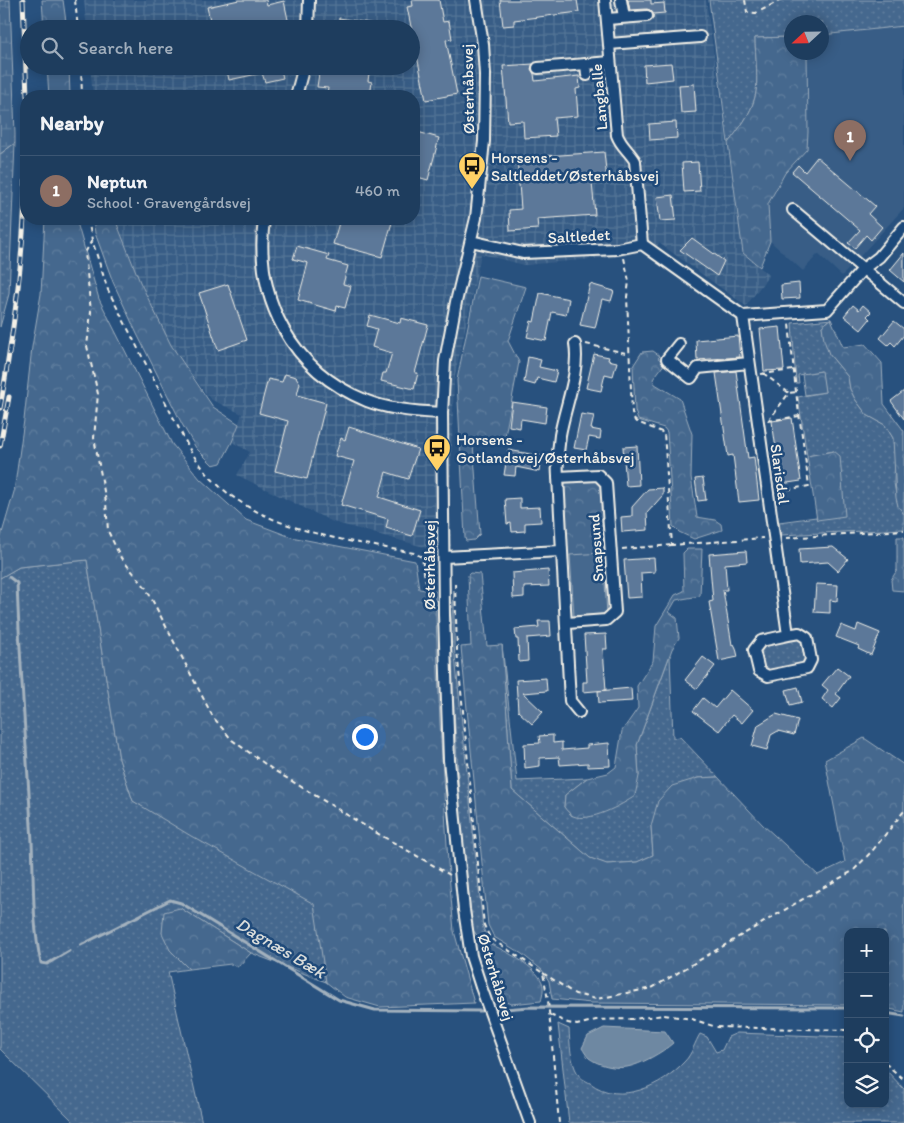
<!DOCTYPE html>
<html lang="en">
<head>
<meta charset="utf-8">
<style>
  :root { --surface:#1e3d5e; --page:#2b4867; --text:#f1f3f6; --muted:#a1aebc; --line:#3c5673; --accent:#90b9f0 }
  body { margin:0; font-family:Itim,sans-serif; background:var(--page); color:var(--text) }
  .controls { position:absolute; right:15px; bottom:15px; display:grid; overflow:hidden; border-radius:10px; box-shadow:0 2px 12px #0003 }
  .controls button { width:45px; height:45px; display:grid; place-items:center; padding:0; border:0; border-bottom:1px solid var(--line); background:var(--surface); color:var(--text); font:25px sans-serif }
  .compass { position:absolute; left:784px; top:15px; width:45px; height:45px; border-radius:50%; background:var(--surface); box-shadow:0 2px 12px #0003; rotate:248deg }
  .you { position:absolute; left:364px; top:736px; width:18px; height:18px; margin:-12px; border:4px solid #fff; border-radius:50%; background:#1a73e8; box-shadow:0 0 0 8px #1a73e833 }
  .badge { display:grid; place-items:center; width:32px; height:32px; border-radius:50%; background:var(--accent); color:#fff; font-size:16px; font-weight:700 }
  .pin { position:absolute; translate:-50% -41px; filter:drop-shadow(0 1px 2px #0008) }
  .pin::after { content:''; position:absolute; top:26px; width:18px; height:15px; background:inherit; clip-path:polygon(0 0,100% 0,50% 100%) }
  .list { margin:0; padding:0; list-style:none }
  h2 { display:flex; justify-content:space-between; align-items:center; height:65px; margin:0; padding:0 20px; font-size:21px }
  h2 small { font-size:16px; font-weight:400; color:var(--muted) }
  .list li { display:grid; grid-template-columns:32px 1fr auto; gap:15px; align-items:center; box-sizing:border-box; height:70px; padding:0 20px; border-top:1px solid var(--line) }
  .list b { display:block; font-size:19px; white-space:nowrap }
  .list p { margin:0; font-size:16px; white-space:nowrap; color:var(--muted) }
  .list em { font-size:16px; font-style:normal; color:var(--muted) }
  .icon { flex:none; width:28px; height:28px; fill:none; stroke:currentColor; stroke-width:2; stroke-linecap:round; stroke-linejoin:round }
  .map { position:relative; flex:none; width:904px; height:1123px; overflow:hidden }
  .search { position:absolute; background:var(--surface); box-shadow:0 2px 12px #0003; left:20px; top:20px; width:400px; height:55px; display:flex; align-items:center; gap:12px; box-sizing:border-box; padding:0 18px; border-radius:28px; color:var(--muted); font-size:19px }
  .panel { position:absolute; background:var(--surface); box-shadow:0 2px 12px #0003; left:20px; top:90px; width:400px; height:135px; border-radius:20px }
  .map>svg:first-child { display:block }
</style>
</head>
<body>
<div class="map">
<svg width="904" height="1123" viewBox="0 0 904 1123">
  <defs>
    <pattern id="industrial-grid" width="8" height="8" patternUnits="userSpaceOnUse" patternTransform="scale(1.25)"><rect width="8" height="8" fill="#375d86"/><path d="M0 4h8M4 0v8" fill="none" stroke="#557597"/></pattern>
    <pattern id="grass-dots" width="8" height="8" patternUnits="userSpaceOnUse" patternTransform="scale(1.25)"><rect width="8" height="8" fill="#45688e"/><path d="M2 2h.1M6 6h.1" fill="none" stroke="#607e9e" stroke-width="1.8" stroke-linecap="round"/></pattern>
    <pattern id="forest-crowns" width="20" height="18" patternUnits="userSpaceOnUse" patternTransform="scale(1.25)"><rect width="20" height="18" fill="#45688e"/><path d="M2 6a3 3 0 1 1 6 0M12 15a3 3 0 1 1 6 0" fill="none" stroke="#607e9e"/></pattern>
    <pattern id="wetland-marsh" width="20" height="14" patternUnits="userSpaceOnUse" patternTransform="scale(1.25)"><rect width="20" height="14" fill="#45688e"/><path d="M1 5h8M5 5V1M11 12h8M15 12V8" fill="none" stroke="#607e9e"/></pattern>
  </defs>
  <rect width="100%" height="100%" fill="#28517e"/>
  <filter id="ink" filterUnits="userSpaceOnUse"><feTurbulence type="fractalNoise" baseFrequency=".02" numOctaves="2"/><feDisplacementMap in="SourceGraphic" scale="10" xChannelSelector="R" yChannelSelector="G"/><feConvolveMatrix kernelMatrix="1 2 1 2 8 2 1 2 1" color-interpolation-filters="sRGB"/></filter>
  <g filter="url(#ink)">
    <!-- built -->
    <polygon fill="#375d86" points="904,26 904,208 842,276 818,254 803,271 770,241 768,204 785,173 807,149 808,132 807,53 822,52 822,35"/>
    <!-- industrial -->
    <polygon fill="url(#industrial-grid)" points="84,0 706,0 743,253 769,275 746,306 659,243 655,249 615,257 524,265 481,254 454,381 450,504 451,546 435,550 333,522 237,475 250,452 232,442 242,414 210,399 170,345 140,282 115,219 414,219 414,96 93,96 90,66 411,66 411,29 87,29"/>
    <!-- grass -->
    <g fill="url(#grass-dots)" stroke="#9cacbb">
      <path d="M709,0H904V26L822,35V22H792L791,37L755,38C755,53 759,84 755,97C751,114 739,129 728,143Z"/>
      <polygon points="15,143 9,294 0,327 0,154"/>
      <polygon points="831,319 822,326 829,354 848,377 850,389 855,399 867,415 885,425 893,438 895,453 894,483 898,506 904,514 904,529 781,535 779,522 816,517 817,520 834,451 807,456 798,397 825,392 821,371 798,375 799,383 796,383 792,323"/>
      <polygon points="87,560 119,759 133,801 315,904 326,982 251,953 180,908 170,950 189,969 168,972 202,1123 75,1123 0,1049 0,578 19,567"/>
      <polygon points="454,590 454,646 483,928 490,944 479,938 473,930 461,825 450,644"/>
      <polygon points="799,638 802,641 806,659 804,664 768,672 764,668 760,651 763,647"/>
      <polygon points="502,645 517,781 587,778 565,795 564,807 572,816 639,776 637,745 670,655 673,738 680,737 718,777 698,778 651,826 653,855 637,862 606,864 590,858 512,790"/>
      <path d="M558,1024L569,1029C570,1044 570,1061 578,1074C580,1078 586,1081 590,1083C620,1106 662,1086 685,1061C692,1054 695,1042 700,1034L707,1037L716,1052L722,1050L728,1037L737,1033L848,1037V1104H885V1069L904,1089V1123H569Z"/>
    </g>
    <!-- forest -->
    <g fill="url(#forest-crowns)" stroke="#9cacbb">
      <polygon points="42,0 63,0 67,29 44,29"/>
      <path d="M791,37L792,52L807,53L808,132L807,149L785,173L768,204L770,241L760,267L743,253L728,143C739,129 751,114 755,97C759,84 755,53 755,38Z"/>
      <polygon points="47,66 69,66 70,96 49,96"/>
      <polygon points="45,219 76,219 99,299 172,444 200,479 246,520 291,537 415,561 419,589 435,591 440,723 448,863 454,931 474,1003 380,1007 345,997 326,982 314,904 191,836 133,801 119,759 87,560 19,567 0,578 0,540 14,492 24,420 32,347 41,294"/>
      <polygon points="93,219 115,219 140,282 171,345 213,407 239,424 232,442 221,463 213,465 196,448 182,424 137,334 113,282 95,233"/>
      <polygon points="478,276 526,287 508,341 519,362 504,441 473,444 480,534 474,540 466,541 465,538 457,380"/>
      <polygon points="831,319 843,347 865,344 882,363 884,404 904,431 904,514 898,506 896,498 893,438 885,425 867,415 855,399 850,389 848,377 829,354 824,340 822,326"/>
      <polygon points="653,351 660,356 658,358 665,363 653,379 655,384 680,399 692,434 691,477 697,517 715,520 721,524 722,530 694,539 679,532 673,526 667,432 664,428 638,420 635,411 633,366 642,352"/>
      <polygon points="822,371 825,392 805,395 802,374"/>
      <polygon points="834,451 840,456 845,516 817,520 807,456"/>
      <polygon points="598,480 602,483 610,613 606,617 575,619 569,615 562,487 566,481"/>
      <polygon points="897,537 904,537 904,591 892,590 891,580 897,570"/>
      <path d="M687,549H702L700,596L676,600L669,612L677,618L679,638L672,649L637,745L639,776L635,796C622,805 589,823 573,816C570,814 566,810 564,807L565,795L587,778L608,773L616,767L622,731L638,708L637,686L653,661L656,626L675,595L684,591L683,553Z"/>
      <polygon points="470,573 480,574 487,646 502,645 512,790 590,858 607,864 637,862 653,855 651,826 658,801 672,786 698,778 718,777 763,825 818,875 845,862 825,760 864,738 904,765 904,1012 885,1008 885,932 848,932 848,1005 591,1003 552,999 549,981 542,970 522,954 494,937 488,925 461,647 471,646 468,575"/>
      <polygon points="180,908 251,953 238,967 231,964 189,969 170,950 162,933 164,912"/>
      <path d="M479,938C496,947 534,963 542,982C544,988 543,994 541,1001L511,1004L501,1000Z"/>
    </g>
    <!-- wetland -->
    <polygon fill="url(#wetland-marsh)" stroke="#9cacbb" points="0,0 10,0 15,134 15,143 0,154"/>
    <!-- pitch -->
    <polygon fill="#45688e" stroke="#9cacbb" points="603,553 607,614 574,616 570,555"/>
    <!-- water -->
    <path fill="#6e88a2" stroke="#a4b2be" d="M604,1028L665,1031L673,1043C663,1052 640,1065 627,1067C615,1069 598,1065 589,1058C586,1055 584,1051 582,1048L588,1036Z"/>
    <g fill="none" stroke-linecap="round" stroke-linejoin="round">
      <!-- stream -->
      <g stroke="#a4b2be" stroke-width="3">
        <path d="M9,577L17,583C20,669 27,756 32,842C34,883 32,923 41,963L47,964L69,951"/>
        <polyline points="81,945 170,900 181,903 339,1000 375,1010 480,1011 529,1007 848,1008"/>
        <polyline points="885,1013 904,1016"/>
      </g>
    </g>
    <!-- building -->
    <g fill="#5b7899" stroke="#f4f1e8">
      <polygon points="239,0 266,0 267,5 284,1 290,29 212,29 207,7"/>
      <polygon points="412,0 439,0 443,22 449,21 452,39 446,40 457,94 426,100 407,7 413,6"/>
      <polygon points="500,0 577,0 579,12 514,20 514,25 503,26"/>
      <polygon points="628,0 651,0 651,4 664,3 665,13 653,14 650,10 647,9 630,10"/>
      <polygon points="339,18 375,24 374,29 337,29"/>
      <polygon points="671,63 673,79 645,82 644,65"/>
      <polygon points="533,64 531,69 534,74 535,81 579,76 580,88 576,89 578,116 554,118 556,136 524,138 523,121 508,122 503,66"/>
      <polygon points="226,66 280,66 283,78 265,82 262,73 229,80"/>
      <polygon points="320,66 370,66 368,81 372,82 370,96 340,96 327,94 328,88 317,87"/>
      <polygon points="694,84 696,112 681,113 679,85"/>
      <polygon points="676,122 677,138 650,140 649,124"/>
      <polygon points="414,131 439,138 428,180 414,176"/>
      <polygon points="604,152 607,180 592,182 595,215 537,219 538,229 510,231 509,210 521,209 517,158"/>
      <polygon points="817,157 875,206 868,214 882,227 871,240 866,235 855,248 848,243 860,230 792,172 798,165 805,172"/>
      <polygon points="698,162 700,191 684,192 682,163"/>
      <polygon points="673,195 676,220 660,221 657,197"/>
      <polygon points="340,219 393,219 382,257 333,244"/>
      <polygon points="692,238 724,261 717,276 680,250"/>
      <polygon points="297,246 329,255 327,260 348,266 343,284 351,286 345,308 337,306 336,311 298,300 308,263 293,259"/>
      <polygon points="904,253 904,282 890,270"/>
      <polygon points="799,283 800,298 782,299 781,285"/>
      <polygon points="228,284 247,340 218,350 199,293"/>
      <polygon points="590,284 614,291 611,301 602,299 595,328 580,325"/>
      <polygon points="540,293 569,299 566,315 552,312 546,341 527,337 531,321 534,322"/>
      <polygon points="853,305 859,310 863,305 871,312 867,316 870,319 861,330 844,316"/>
      <polygon points="370,315 400,323 401,318 428,325 415,373 418,373 414,389 381,381 383,373 386,373 392,353 372,347 377,329 367,326"/>
      <polygon points="894,321 904,329 904,335 895,346 891,342 888,345 880,338"/>
      <polygon points="780,327 784,370 764,371 760,329"/>
      <polygon points="738,336 740,357 697,360 696,340"/>
      <polygon points="594,354 609,357 608,360 617,362 613,376 605,374 601,391 586,388"/>
      <polygon points="528,357 541,360 539,367 557,371 554,382 537,378 535,385 524,382"/>
      <polygon points="736,371 748,458 754,457 759,500 739,502 733,455 728,456 716,373"/>
      <polygon points="285,374 296,377 300,383 297,395 326,403 307,479 275,471 288,421 259,413 268,379 282,382"/>
      <polygon points="904,391 904,419 891,401"/>
      <polygon points="512,402 547,407 545,423 521,419 520,428 509,426"/>
      <polygon points="581,414 594,416 591,429 601,431 600,439 589,437 586,450 574,448"/>
      <polygon points="792,418 801,481 781,484 772,421"/>
      <polygon points="349,427 418,449 408,479 386,472 379,497 420,510 412,536 386,528 388,519 341,505 354,461 335,456 341,438 345,440"/>
      <polygon points="637,446 639,485 626,486 623,447"/>
      <polygon points="508,450 542,456 540,472 516,467 515,476 504,475"/>
      <polygon points="703,478 706,500 698,501 695,479"/>
      <polygon points="663,488 663,495 647,513 648,530 622,532 621,517 632,516 632,507 648,489"/>
      <polygon points="520,498 520,508 540,507 541,522 525,523 525,531 512,532 511,523 507,524 505,499"/>
      <polygon points="833,547 848,559 838,571 828,562 800,564 799,549"/>
      <polygon points="746,551 747,562 725,564 727,590 723,590 732,645 734,644 736,648 738,657 719,661 709,602 713,601 709,554"/>
      <polygon points="654,558 655,572 641,573 642,597 627,598 624,560"/>
      <polygon points="548,570 549,586 524,587 524,597 513,598 512,573"/>
      <polygon points="816,584 838,585 837,601 830,600 830,613 814,612"/>
      <polygon points="538,621 550,621 551,636 527,638 528,661 519,662 518,639 516,639 515,629 539,627"/>
      <polygon points="858,624 880,633 871,655 858,649 859,646 836,637 841,625 856,631"/>
      <polygon points="606,634 607,649 603,649 606,690 583,692 583,682 587,682 584,635"/>
      <polygon points="703,657 715,666 697,689 685,680"/>
      <polygon points="837,667 849,676 836,694 841,698 833,708 822,699 828,690 822,685"/>
      <polygon points="546,678 547,691 523,693 543,712 532,724 518,711 516,680"/>
      <polygon points="798,687 802,702 790,705 786,690"/>
      <polygon points="631,688 632,701 599,703 598,691"/>
      <polygon points="730,690 753,710 742,723 732,715 719,731 693,711 703,698 715,708"/>
      <polygon points="776,714 798,720 794,735 778,731 771,735 767,750 752,746 758,725"/>
      <polygon points="553,735 553,743 562,742 562,750 587,748 587,745 609,743 610,766 588,767 588,763 560,765 559,757 540,758 540,766 525,768 524,744 540,743 539,736"/>
    </g>
    <g fill="none" stroke-linecap="round" stroke-linejoin="round">
      <defs>
        <g id="minor">
          <polyline points="476,0 483,44 485,75 484,141 476,218 456,302 445,361 442,413 444,615 449,760 464,910 471,956 481,987 530,1123"/>
          <path d="M605,0L617,135C621,146 629,151 635,161L642,244"/>
          <polyline points="621,0 624,17"/>
          <polyline points="607,19 647,16"/>
          <polyline points="308,29 309,0"/>
          <polyline points="609,44 700,37"/>
          <polyline points="538,68 586,64"/>
          <polyline points="587,75 586,64 610,62"/>
          <polyline points="296,96 304,66"/>
          <polyline points="793,210 904,303"/>
          <path d="M264,219C254,299 291,370 367,401C390,410 418,412 442,413"/>
          <polyline points="471,241 523,253 617,249 642,244 743,316 827,310 863,269 879,257 904,227"/>
          <polyline points="743,316 788,635 761,641 754,650 759,671 768,676 807,668 811,660 807,638 799,633 788,635"/>
          <path d="M575,344C580,372 565,406 560,435C558,449 557,463 558,477L570,701L579,712"/>
          <polyline points="679,344 667,359 691,378 698,368 749,363"/>
          <polyline points="558,477 598,475 606,483 615,612 606,620 567,623"/>
          <polyline points="444,557 561,551"/>
        </g>
      </defs>
      <!-- minor casing -->
      <use href="#minor" stroke="#f4f1e8" stroke-width="14"/>
      <!-- path -->
      <g stroke="#f4f1e8" stroke-width="2" stroke-dasharray="5 4" stroke-linecap="butt">
        <polyline points="75,0 78,29"/>
        <polyline points="745,0 747,12 756,13 781,0"/>
        <polyline points="81,66 82,96"/>
        <path d="M88,219L92,240L108,290L191,452C197,460 203,469 210,477C261,531 345,540 414,553L422,557L425,579L427,582L433,584"/>
        <polyline points="92,240 85,253 91,312 87,346 98,394 94,438 106,502 108,531 121,558 146,588 213,717 232,740 272,769 370,829 450,875"/>
        <polyline points="624,258 629,281 627,297 632,413 635,421 664,433 672,545 763,538"/>
        <polyline points="586,344 630,354"/>
        <polyline points="763,373 789,393"/>
        <polyline points="761,374 793,370"/>
        <polyline points="768,421 799,416"/>
        <polyline points="768,421 789,393 796,392"/>
        <polyline points="778,491 809,486 796,392 789,324"/>
        <polyline points="786,538 904,530"/>
        <polyline points="622,549 672,545"/>
        <polyline points="455,583 457,650 484,925 490,938 543,973 548,1000 559,1123"/>
        <polyline points="543,973 575,994 596,999 652,988 815,892 853,871 873,850 904,811"/>
        <polyline points="550,1015 568,1023 577,1025 596,1020 633,1019 664,1015 692,1019 716,1027 848,1030"/>
        <polyline points="885,1063 904,1080"/>
      </g>
      <!-- minor -->
      <use href="#minor" stroke="#1f4a7a" stroke-width="10"/>
      <defs>
        <g id="rail">
          <polyline points="23,0 27,96"/>
          <path d="M0,408C15,325 26,241 26,156"/>
          <polyline points="0,446 9,397"/>
        </g>
      </defs>
      <!-- rail casing -->
      <use href="#rail" stroke="#f4f1e8" stroke-width="5"/>
      <!-- rail -->
      <use href="#rail" stroke="#1f4a7a" stroke-width="3" stroke-dasharray="9" stroke-linecap="butt"/>
    </g>
  </g>
  <!-- icons -->
  <defs>
    <symbol id="bus-pin" viewBox="-11 -11 22 30"><path d="M0 17L-7.5 6A9.5 9.5 0 1 1 7.5 6Z" fill="#ffd166" stroke="#1f4a7a"/><path d="M-5-6H5V4H4V6H2V4H-2V6H-4V4H-5ZM-3.5-4V0h7V-4ZM-3.5 1.2v1.5H-2V1.2ZM2 1.2v1.5H3.5V1.2Z" fill="#111"/></symbol>
  </defs>
  <g fill-rule="evenodd">
    <use href="#bus-pin" x="456" y="150" width="32" height="43"/>
    <use href="#bus-pin" x="421" y="432" width="32" height="43"/>
  </g>
  <g text-anchor="middle" dominant-baseline="central" stroke-width="5" stroke-linejoin="round" paint-order="stroke">
    <!-- street labels -->
    <g font-size="16" fill="#f4f1e8" stroke="#1f4a7a">
      <text transform="translate(468 89) rotate(-91)">Østerhåbsvej</text>
      <text transform="translate(599 97) rotate(-95)">Langballe</text>
      <text transform="translate(579 236) rotate(-3)">Saltledet</text>
      <text transform="translate(780 474) rotate(82)">Slarisdal</text>
      <text transform="translate(596 548) rotate(-94)">Snapsund</text>
      <text transform="translate(429 565) rotate(-90)">Østerhåbsvej</text>
      <text transform="translate(496 977) rotate(73)">Østerhåbsvej</text>
    </g>
    <!-- poi labels -->
    <g font-size="16" fill="#f4f1e8" stroke="#1f4a7a" text-anchor="start">
      <text x="491" y="157">Horsens -<tspan x="491" dy="18">Saltleddet/Østerhåbsvej</tspan></text>
      <text x="456" y="439">Horsens -<tspan x="456" dy="18">Gotlandsvej/Østerhåbsvej</tspan></text>
    </g>
    <!-- water labels -->
    <g font-size="18" font-style="italic" fill="#d9dcda" stroke="#1f4a7a">
      <text transform="translate(281 948) rotate(31)">Dagnæs Bæk</text>
    </g>
  </g>
</svg>
<div class="controls">
<button>+</button>
<button>−</button>
<button><svg class="icon" aria-label="locate" viewBox="0 0 24 24"><circle cx="12" cy="12" r="6"/><path d="M12 2v4M12 18v4M2 12h4M18 12h4"/></svg></button>
<button><svg class="icon" aria-label="layers" viewBox="0 0 24 24"><path d="M12 4l9 5-9 5-9-5zM3 14l9 5 9-5"/></svg></button>
</div>
<svg class="compass" viewBox="-18 -18 36 36"><path d="M0-13l5 13h-10z" fill="#e53935"/><path d="M0 13l5-13h-10z" fill="#a1aebc"/></svg>
<div class="you"></div>
<div class="pin badge" style="left:850px;top:161px;background:#8d6e63">1</div>
<div class="search"><svg class="icon" aria-label="search" viewBox="0 0 24 24"><circle cx="10" cy="10" r="6"/><path d="M15 15l6 6"/></svg>Search here</div>
<section class="panel">
<h2>Nearby<small></small></h2>
<ul class="list">
<li><span class="badge" style="background:#8d6e63">1</span><div><b>Neptun</b><p>School · Gravengårdsvej</p></div><em>460 m</em></li>
</ul>
</section>
</div>
</body>
</html>
